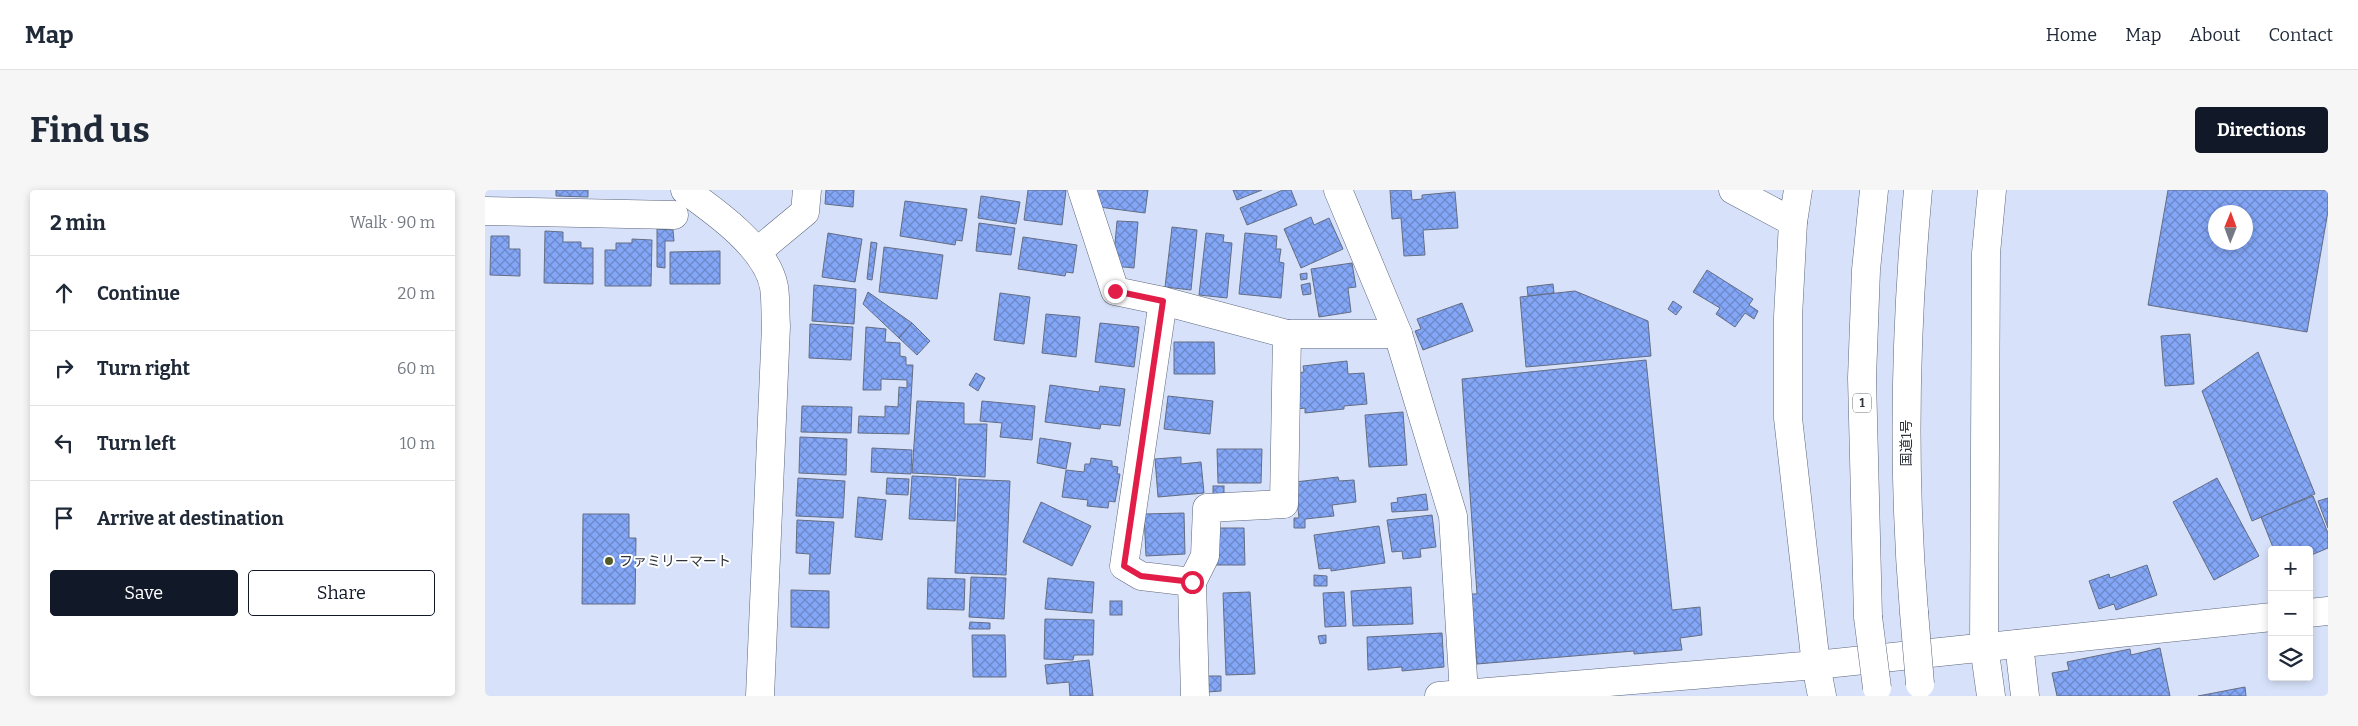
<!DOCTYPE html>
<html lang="en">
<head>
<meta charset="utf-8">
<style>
  :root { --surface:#fff; --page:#f6f6f7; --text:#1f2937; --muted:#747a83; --line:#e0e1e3; --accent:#111827 }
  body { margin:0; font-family:Bitter,"Noto Sans JP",serif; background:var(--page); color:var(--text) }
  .controls { position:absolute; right:15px; bottom:15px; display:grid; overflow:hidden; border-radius:5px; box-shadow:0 2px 8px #0003 }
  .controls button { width:45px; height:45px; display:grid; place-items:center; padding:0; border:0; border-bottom:1px solid var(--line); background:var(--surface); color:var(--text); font:25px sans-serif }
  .compass { position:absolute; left:1723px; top:15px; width:45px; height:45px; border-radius:50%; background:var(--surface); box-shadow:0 2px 8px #0003; rotate:1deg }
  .stop { position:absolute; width:15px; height:15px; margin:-11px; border:4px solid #e11d48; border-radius:50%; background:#fff }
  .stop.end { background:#e11d48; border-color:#fff; box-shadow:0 1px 5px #0008 }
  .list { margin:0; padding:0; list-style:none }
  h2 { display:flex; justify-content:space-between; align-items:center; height:65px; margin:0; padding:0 20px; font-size:21px }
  h2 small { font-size:16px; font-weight:400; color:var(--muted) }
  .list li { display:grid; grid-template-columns:32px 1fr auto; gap:15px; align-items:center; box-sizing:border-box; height:75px; padding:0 20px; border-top:1px solid var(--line) }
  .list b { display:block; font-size:19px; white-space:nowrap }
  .list em { font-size:16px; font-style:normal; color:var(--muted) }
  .actions { display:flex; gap:10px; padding:15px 20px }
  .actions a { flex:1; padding:11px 0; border:1px solid var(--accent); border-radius:5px; text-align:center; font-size:18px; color:var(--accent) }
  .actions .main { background:var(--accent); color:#fff }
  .icon { flex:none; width:28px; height:28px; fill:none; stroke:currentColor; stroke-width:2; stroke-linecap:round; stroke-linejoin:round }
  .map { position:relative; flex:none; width:1843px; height:506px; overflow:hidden; border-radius:5px }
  header { display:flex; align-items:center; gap:30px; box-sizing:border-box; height:70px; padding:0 25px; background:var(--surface); border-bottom:1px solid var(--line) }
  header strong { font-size:24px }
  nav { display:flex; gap:28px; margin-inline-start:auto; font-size:18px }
  .intro { display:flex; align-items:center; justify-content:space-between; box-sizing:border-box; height:120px; padding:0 30px }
  h1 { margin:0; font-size:35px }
  .button { padding:12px 22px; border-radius:5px; background:var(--accent); color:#fff; font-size:18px; font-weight:700 }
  main { display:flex; gap:30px; padding:0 30px }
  aside { flex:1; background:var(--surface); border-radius:5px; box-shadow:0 2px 8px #0003 }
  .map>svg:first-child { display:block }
</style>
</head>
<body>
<header>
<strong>Map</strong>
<nav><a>Home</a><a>Map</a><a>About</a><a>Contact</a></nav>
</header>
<div class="intro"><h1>Find us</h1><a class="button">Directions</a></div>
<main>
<aside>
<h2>2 min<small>Walk · 90 m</small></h2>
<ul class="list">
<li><svg class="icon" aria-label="ahead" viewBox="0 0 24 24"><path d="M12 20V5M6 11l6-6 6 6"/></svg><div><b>Continue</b></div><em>20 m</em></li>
<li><svg class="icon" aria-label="right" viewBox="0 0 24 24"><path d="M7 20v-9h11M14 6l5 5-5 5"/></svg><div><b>Turn right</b></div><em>60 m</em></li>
<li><svg class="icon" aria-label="left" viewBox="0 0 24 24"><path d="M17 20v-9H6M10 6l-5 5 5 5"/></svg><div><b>Turn left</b></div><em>10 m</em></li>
<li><svg class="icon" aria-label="arrive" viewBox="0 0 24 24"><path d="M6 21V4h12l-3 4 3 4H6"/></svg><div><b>Arrive at destination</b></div></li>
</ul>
<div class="actions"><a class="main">Save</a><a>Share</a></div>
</aside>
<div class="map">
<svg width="1843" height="506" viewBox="0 0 1843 506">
  <defs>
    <pattern id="building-cross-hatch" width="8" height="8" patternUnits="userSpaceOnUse" patternTransform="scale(1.25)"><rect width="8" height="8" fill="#83a6f7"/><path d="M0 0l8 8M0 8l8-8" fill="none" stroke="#6c88c9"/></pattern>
  </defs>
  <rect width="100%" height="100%" fill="#d7e2fa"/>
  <!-- building -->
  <g fill="url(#building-cross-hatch)" stroke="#646d83" fill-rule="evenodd">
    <polygon points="71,0 103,0 103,7 71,6"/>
    <polygon points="341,0 369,0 368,17 340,14"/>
    <polygon points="543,0 581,0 577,35 539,30"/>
    <polygon points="608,0 663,0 660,23 606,16"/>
    <polygon points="748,0 777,0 752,10"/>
    <polygon points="798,0 806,0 812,15 762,35 755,18"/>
    <polygon points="905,0 926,0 927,10 937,9 937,5 970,2 973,38 938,40 940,65 919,66 916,28 907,29"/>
    <path d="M1683,0H1843V21L1822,142L1663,115ZM1730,22H1760V52H1730Z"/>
    <polygon points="496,6 535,12 531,34 493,28"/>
    <polygon points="420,11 482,19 477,51 471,50 470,55 415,46"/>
    <polygon points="826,27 829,35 844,28 858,59 816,78 799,39"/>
    <polygon points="632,31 653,32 649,78 628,76"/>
    <polygon points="494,33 530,38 526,65 491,61"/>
    <polygon points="687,37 712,40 706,100 680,97"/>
    <polygon points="172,39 188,40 189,51 180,51 180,78 172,77"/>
    <polygon points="60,41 78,42 78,52 96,52 96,58 108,58 108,94 59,93"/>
    <polygon points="343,43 377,49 370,92 337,87"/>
    <polygon points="721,43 739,45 738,52 747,53 742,108 714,105"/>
    <polygon points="760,43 792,46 791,59 796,59 794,72 799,73 796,108 754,104"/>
    <polygon points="6,46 24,46 24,59 35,59 35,86 5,85"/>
    <polygon points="538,47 592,55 588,83 581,82 580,86 533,79"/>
    <polygon points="147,49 167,50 166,96 120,96 120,60 131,60 131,53 147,53"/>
    <polygon points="386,52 392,53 387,90 382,89"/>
    <polygon points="399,57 458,65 452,109 394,102"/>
    <polygon points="235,61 235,94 185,94 185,62"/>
    <polygon points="867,73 871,97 863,98 866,122 834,127 826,79"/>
    <polygon points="1222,80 1268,109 1264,115 1273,121 1269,129 1260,123 1250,137 1231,124 1235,118 1208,102"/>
    <polygon points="822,83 822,89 816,90 815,84"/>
    <polygon points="825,93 826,104 818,105 816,95"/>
    <polygon points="1068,94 1069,103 1043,106 1042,97"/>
    <polygon points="329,95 371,99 369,134 327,131"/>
    <polygon points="1090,101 1163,131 1166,166 1041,177 1035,107"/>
    <polygon points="383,102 427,133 414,148 378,114"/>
    <polygon points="515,103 545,107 539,154 509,150"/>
    <polygon points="1188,111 1197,117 1191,125 1183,119"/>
    <polygon points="977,113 988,141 938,160 930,141 936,139 932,129"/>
    <polygon points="561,124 595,127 591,167 557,163"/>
    <polygon points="427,133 445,151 432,165 414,148"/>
    <polygon points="615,133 654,137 649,177 610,172"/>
    <polygon points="325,134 368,137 366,170 324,168"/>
    <polygon points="381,137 401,139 400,152 415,153 415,166 421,167 421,175 428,175 424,244 373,243 374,226 400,227 400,216 413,217 414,197 422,198 422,190 396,189 396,200 378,200"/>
    <polygon points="1705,144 1709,194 1680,196 1676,146"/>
    <polygon points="689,152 729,152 730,184 689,184"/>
    <polygon points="1773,162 1830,304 1767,331 1717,201"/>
    <polygon points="1161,170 1187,420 1215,417 1217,445 1195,448 1197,460 1149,464 1149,461 992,474 986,404 992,404 977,189"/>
    <polygon points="862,171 863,184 879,183 882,214 859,216 859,219 820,223 820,218 813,219 810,183 819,182 818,176"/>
    <polygon points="491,183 500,188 493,201 484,195"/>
    <polygon points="565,195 614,202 615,196 640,199 635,236 616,234 615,239 560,232"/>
    <polygon points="683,206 728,211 725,244 679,239"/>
    <polygon points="432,211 479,213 479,234 502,234 500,287 427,283"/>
    <polygon points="497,211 550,216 547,250 515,247 517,233 495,231"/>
    <polygon points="317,216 367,217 366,243 316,242"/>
    <polygon points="918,222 922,275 884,277 880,225"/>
    <polygon points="315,247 362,249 361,285 314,283"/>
    <polygon points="555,248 586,253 581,279 552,273"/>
    <polygon points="387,258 427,260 426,284 386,282"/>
    <polygon points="732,259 777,259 776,293 733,293"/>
    <polygon points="696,267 696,274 716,272 719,303 673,307 670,269"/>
    <polygon points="606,268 627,271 627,276 633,277 632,284 635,284 630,312 624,311 623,318 602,316 603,310 577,307 581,280 599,282 600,274 605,274"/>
    <polygon points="427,286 471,288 470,331 424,329"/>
    <polygon points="853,287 854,291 869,290 871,312 847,315 849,326 820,329 820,338 809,338 809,328 814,328 810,292"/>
    <polygon points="313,288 360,291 358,328 311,326"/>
    <polygon points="402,288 424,289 423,305 401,304"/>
    <polygon points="1732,288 1774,366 1729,390 1688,312"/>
    <polygon points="474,289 525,291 521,385 470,383"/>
    <rect x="728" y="296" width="11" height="10"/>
    <polygon points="941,304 943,320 907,322 906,313 913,312 912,308"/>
    <polygon points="1828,306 1843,343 1843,358 1824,366 1824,360 1789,360 1776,327"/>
    <polygon points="373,307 401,310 397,350 370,347"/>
    <polygon points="1843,308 1843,338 1833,311"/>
    <polygon points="556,312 606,336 587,376 538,352"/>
    <polygon points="699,323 700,364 661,366 659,324"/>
    <polygon points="98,324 144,324 144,348 151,348 150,414 97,414"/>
    <polygon points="947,325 951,357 935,359 936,367 918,369 917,361 907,362 902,330"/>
    <polygon points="312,330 349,332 345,384 324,384 325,364 311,363"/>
    <polygon points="894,336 900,373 846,381 846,378 834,379 829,345"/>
    <polygon points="729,338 759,338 760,375 730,375"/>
    <polygon points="1662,375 1672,405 1631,420 1629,414 1614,419 1604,391 1624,384 1625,388"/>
    <polygon points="829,385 842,386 842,396 829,396"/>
    <polygon points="486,387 521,388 519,429 484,427"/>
    <polygon points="443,388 480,389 479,420 442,419"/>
    <polygon points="563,388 609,392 607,423 560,419"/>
    <polygon points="926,397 928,434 868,436 866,401"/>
    <polygon points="306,400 344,401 344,438 306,437"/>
    <polygon points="765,402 770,484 741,485 738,403"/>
    <polygon points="859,402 861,436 840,437 838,403"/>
    <rect x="625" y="411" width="12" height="14"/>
    <polygon points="560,429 609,430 608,465 589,465 588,470 559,469"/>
    <polygon points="485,432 505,433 505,439 484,439"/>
    <polygon points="957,443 959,477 917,481 917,477 883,480 882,447"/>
    <polygon points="487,445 520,445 521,487 488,487"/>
    <polygon points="841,445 841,453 835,454 833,446"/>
    <polygon points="1675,458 1685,506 1572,506 1567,483 1584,480 1582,472 1645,459 1646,465"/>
    <polygon points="604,470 608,506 585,506 584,492 562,494 560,475"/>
    <polygon points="721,486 736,486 736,501 722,502"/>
    <polygon points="1760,497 1761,506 1713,506"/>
  </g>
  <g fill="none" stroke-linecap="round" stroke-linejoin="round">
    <defs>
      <g id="minor">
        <path d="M200,0C231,22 282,58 289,97C291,110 290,123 291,136L275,506"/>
        <polyline points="597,0 630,101 678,111 802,144 913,144"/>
        <polyline points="853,0 913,144 968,326 979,504"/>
        <polyline points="1248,0 1308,32"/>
        <polyline points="1313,0 1308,32 1303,127 1303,228 1331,475"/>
        <polyline points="0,21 189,25"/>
        <polyline points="273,61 320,22 322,0"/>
        <polyline points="678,111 639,376 656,386 707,392 720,366 722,318 799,314 802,144"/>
        <polyline points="707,392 710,506"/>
        <polyline points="1824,423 1843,421"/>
        <polyline points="1534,454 1540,506"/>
        <polyline points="1499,456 1501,63 1507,0"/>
        <polyline points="954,506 1331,475 1787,427"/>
      </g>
      <g id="highway">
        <path d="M1429,422C1417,281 1420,141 1433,0"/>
        <polyline points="1383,427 1377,188 1381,80 1389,0"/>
        <polyline points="1499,456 1506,506"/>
        <polyline points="1331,475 1337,506"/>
      </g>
    </defs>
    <!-- minor casing -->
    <use href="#minor" stroke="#5d677b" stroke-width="29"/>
    <!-- highway casing -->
    <use href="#highway" stroke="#5d677b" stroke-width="29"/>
    <!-- minor -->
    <use href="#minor" stroke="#fff" stroke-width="28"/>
    <!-- highway -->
    <use href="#highway" stroke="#fff" stroke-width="28"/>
    <defs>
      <g id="highway-bridge">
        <polyline points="1429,422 1435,494"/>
        <polyline points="1383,427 1392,498"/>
      </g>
    </defs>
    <!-- highway-bridge casing -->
    <use href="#highway-bridge" stroke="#5d677b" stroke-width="29" stroke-linecap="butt"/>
    <!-- highway-bridge -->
    <use href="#highway-bridge" stroke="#fff" stroke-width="28"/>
  </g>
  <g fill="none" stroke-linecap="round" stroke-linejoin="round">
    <!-- route -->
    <polyline stroke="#e11d48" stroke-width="6" points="630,101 678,111 639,376 656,386 707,392"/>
  </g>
  <!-- markers -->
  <circle fill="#545b2a" stroke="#fff" stroke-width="2" cx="124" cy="371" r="5"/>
  <g text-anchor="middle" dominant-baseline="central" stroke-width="4" stroke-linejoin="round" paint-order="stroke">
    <!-- shield labels -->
    <rect fill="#fff" stroke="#6d7076" stroke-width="1" x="1368" y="203.5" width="18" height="19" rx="4"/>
    <g font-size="12" font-weight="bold" fill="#2e323b">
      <text x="1377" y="213">1</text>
    </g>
    <!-- street labels -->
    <g font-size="14" fill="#2e323b" stroke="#fff">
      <text transform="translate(1421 253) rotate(-90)">国道1号</text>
    </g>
    <!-- poi labels -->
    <g font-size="14" fill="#2e323b" stroke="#fff" text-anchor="start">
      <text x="134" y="371">ファミリーマート</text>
    </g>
  </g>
</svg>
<div class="controls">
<button>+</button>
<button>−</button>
<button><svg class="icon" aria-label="layers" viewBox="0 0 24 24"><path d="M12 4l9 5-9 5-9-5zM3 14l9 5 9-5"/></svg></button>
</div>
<svg class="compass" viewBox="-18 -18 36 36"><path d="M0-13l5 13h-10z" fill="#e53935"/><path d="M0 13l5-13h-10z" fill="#747a83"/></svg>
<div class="stop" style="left:707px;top:392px"></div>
<div class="stop end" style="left:630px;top:101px"></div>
</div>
</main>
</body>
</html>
